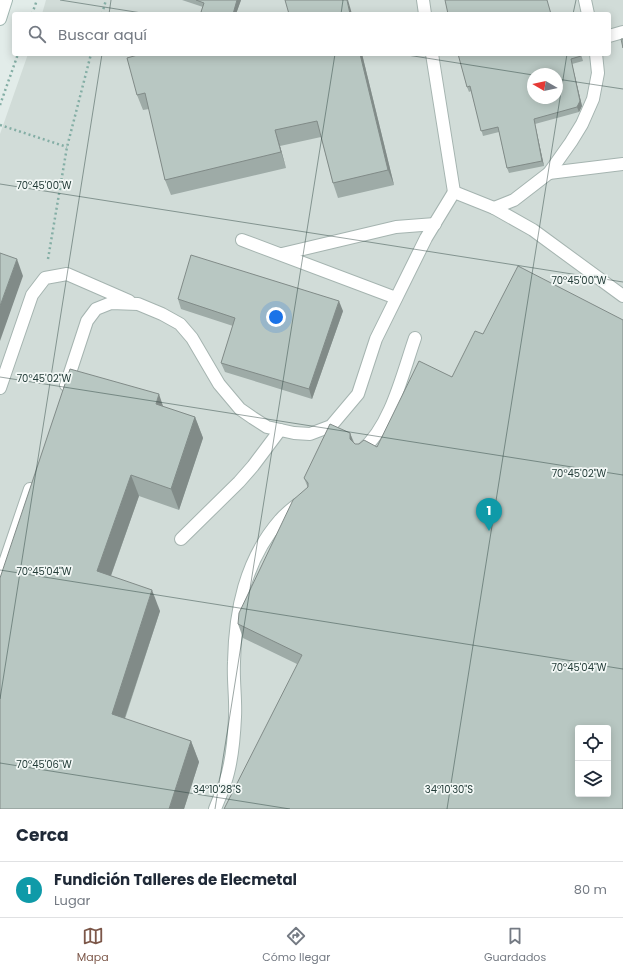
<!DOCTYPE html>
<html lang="es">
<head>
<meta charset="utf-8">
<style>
  :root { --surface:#fff; --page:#f2f2f3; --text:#1f2937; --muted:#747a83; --line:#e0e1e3; --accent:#7c5749 }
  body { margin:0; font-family:Poppins,sans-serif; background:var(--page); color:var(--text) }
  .controls { position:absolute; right:12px; bottom:12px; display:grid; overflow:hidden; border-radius:4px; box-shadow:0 2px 10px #0003 }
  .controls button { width:36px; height:36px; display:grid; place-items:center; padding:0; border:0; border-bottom:1px solid var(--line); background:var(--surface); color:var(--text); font:20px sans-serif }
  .compass { position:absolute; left:527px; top:68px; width:36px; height:36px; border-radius:50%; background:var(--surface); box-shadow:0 2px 10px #0003; rotate:279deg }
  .you { position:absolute; left:276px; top:317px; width:14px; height:14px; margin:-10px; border:3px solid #fff; border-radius:50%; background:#1a73e8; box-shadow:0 0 0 6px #1a73e833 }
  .badge { display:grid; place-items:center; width:26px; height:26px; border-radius:50%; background:var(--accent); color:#fff; font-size:13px; font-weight:700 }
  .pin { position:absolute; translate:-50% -33px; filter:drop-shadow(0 1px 2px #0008) }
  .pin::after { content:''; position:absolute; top:21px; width:14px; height:12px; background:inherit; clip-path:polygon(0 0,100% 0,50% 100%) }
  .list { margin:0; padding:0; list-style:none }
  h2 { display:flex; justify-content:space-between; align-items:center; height:52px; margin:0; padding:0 16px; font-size:17px }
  h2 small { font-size:13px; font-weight:400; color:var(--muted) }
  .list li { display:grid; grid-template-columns:26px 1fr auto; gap:12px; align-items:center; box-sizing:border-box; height:56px; padding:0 16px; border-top:1px solid var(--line) }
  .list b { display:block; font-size:15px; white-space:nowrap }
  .list p { margin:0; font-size:13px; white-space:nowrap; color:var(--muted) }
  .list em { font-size:13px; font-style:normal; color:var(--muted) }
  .icon { flex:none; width:22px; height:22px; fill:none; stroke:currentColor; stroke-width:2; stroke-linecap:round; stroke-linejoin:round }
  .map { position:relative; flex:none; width:623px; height:809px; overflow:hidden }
  .search { position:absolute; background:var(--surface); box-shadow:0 2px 10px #0003; left:12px; right:12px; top:12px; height:44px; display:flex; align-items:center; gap:10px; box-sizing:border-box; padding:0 14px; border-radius:4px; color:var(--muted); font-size:15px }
  .sheet { height:108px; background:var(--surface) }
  nav { display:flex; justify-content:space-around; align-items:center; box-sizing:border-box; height:56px; border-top:1px solid var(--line); background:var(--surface); font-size:11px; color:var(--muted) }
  nav a { display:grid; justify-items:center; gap:2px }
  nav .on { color:var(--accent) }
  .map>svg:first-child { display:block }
</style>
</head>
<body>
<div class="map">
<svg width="623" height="809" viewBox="0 0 623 809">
  <rect width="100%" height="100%" fill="#e2ece9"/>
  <!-- built -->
  <path fill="#d1dcd8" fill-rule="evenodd" d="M46,0H623V809H0V134L28,54H609V14H42ZM533,74H557V98H533ZM578,728H608V794H578Z"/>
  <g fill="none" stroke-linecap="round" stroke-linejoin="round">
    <defs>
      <g id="lane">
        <polyline points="423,0 425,14"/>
        <polyline points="585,0 588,14"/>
        <polyline points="609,36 623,32"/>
        <polyline points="432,54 454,192"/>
        <polyline points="549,173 623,164"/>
        <polyline points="494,208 514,200 549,173 571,142 582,124 593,99 598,73 596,54"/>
        <polyline points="242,240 396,298"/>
        <polyline points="282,254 396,227 435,224"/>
        <polyline points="66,385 87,321 96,309 111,303 138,304 162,314 180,324 192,338 219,384 240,409 253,418 267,427 294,433 310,434 331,426 358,394 376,339 426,238 454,192 494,208 533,230 623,296"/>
        <polyline points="0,388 32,295 45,278 67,274 129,301"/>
        <path d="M362,450C391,426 403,372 415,338"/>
        <polyline points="181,539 239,482 253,466 280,430"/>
        <polyline points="0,577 30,489"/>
        <path d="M215,809C218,801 222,792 225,783C232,763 234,739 235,717C236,699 233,681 234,662C235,611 245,560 280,520C285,514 292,509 298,504"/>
      </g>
      <polyline id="secondary" points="0,19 6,0"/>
    </defs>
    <!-- lane casing -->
    <use href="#lane" stroke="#a5b4b0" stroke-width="14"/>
    <!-- secondary casing -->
    <use href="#secondary" stroke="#a1b7b2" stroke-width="14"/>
    <!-- path -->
    <g stroke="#84aea5" stroke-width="2.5" stroke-dasharray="2 3" stroke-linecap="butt">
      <polyline points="32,14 37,0"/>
      <polyline points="102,14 106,0"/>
      <polyline points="0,105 18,54"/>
      <polyline points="0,125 67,147"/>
      <polyline points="48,259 67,147 91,54"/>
    </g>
    <!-- lane -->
    <use href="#lane" stroke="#fff" stroke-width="12"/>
    <!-- secondary -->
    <use href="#secondary" stroke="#fff" stroke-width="12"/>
  </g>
  <!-- wall -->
  <g fill="#9eaba7">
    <polygon points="182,0 241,0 236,14 202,14 201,12 203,7"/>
    <polygon points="141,54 362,54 394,185 338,198 333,183 321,137 280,146 286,168 171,195 165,180 149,109 143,110 137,95"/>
    <polygon points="458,54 581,54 583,61 572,64 582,106 579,112 535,124 544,166 509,173 507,168 499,132 483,136 471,91 469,92 467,87"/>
    <polygon points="178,299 343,311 312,399 225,372 221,363 233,326 181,309"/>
    <polygon points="483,334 297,664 243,638 238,624 308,488 304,478 350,433 354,442 355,444 377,447 452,377"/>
    <polygon points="163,407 195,417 203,438 179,510 139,496 111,576 160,611 125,719 191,741 199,762 184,809 0,578"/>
  </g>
  <!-- shaded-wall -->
  <g fill="#818b88">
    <polygon points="237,0 241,0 236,14 233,14"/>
    <polygon points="347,0 348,0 352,14 350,14"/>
    <polygon points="360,54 362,54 394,185 388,170"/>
    <polygon points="571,59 572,64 582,106 579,112 577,107"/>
    <polygon points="534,119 535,124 544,166 542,161"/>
    <polygon points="275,130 280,146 286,168 281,152"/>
    <polygon points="17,259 23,276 0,341 0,306"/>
    <polygon points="339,301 343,311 312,399 309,389"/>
    <polygon points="159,394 166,415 156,404"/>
    <polygon points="195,417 203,438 179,510 171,489"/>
    <polygon points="350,433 355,447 350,439"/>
    <polygon points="131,475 139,496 105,592 97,571"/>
    <polygon points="152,590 160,611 119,735 112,714"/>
    <polygon points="191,741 199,762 184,809 169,809"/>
  </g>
  <!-- building -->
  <g fill="#b8c7c2" stroke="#818b88" fill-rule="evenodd">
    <polygon points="196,0 237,0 233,14 207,14 201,12 204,3"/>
    <polygon points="285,0 347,0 350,14 289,14"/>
    <polygon points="445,0 547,0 551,14 448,14"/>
    <polygon points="621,39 623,39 623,48"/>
    <polygon points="141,54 360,54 388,170 333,183 317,121 275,130 281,152 165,180 145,93 137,95 127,58"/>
    <path d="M458,54H580L581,56L571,59L580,101L577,107L534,119L542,161L507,168L498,127L481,131L470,86L467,87ZM533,74H557V98H533Z"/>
    <polygon points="0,253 17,259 0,306"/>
    <polygon points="191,255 339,301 309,389 221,363 235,318 178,299"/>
    <path d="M518,266L623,320V809H224L302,655L238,624L239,613L293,500L308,487V483L304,478L330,424L350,433V439L355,444H359L364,440L377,447L419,361L452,377L475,331L483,334ZM578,728H608V794H578Z"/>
    <polygon points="70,369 159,394 156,404 195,417 171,489 131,475 97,571 152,590 112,714 191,741 169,809 0,809 0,578"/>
  </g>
  <!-- ticks -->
  <path fill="none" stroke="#233c38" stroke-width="1" stroke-opacity="0.45" d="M60,0L148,14M109,14L111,0M341,14L343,0M573,14L576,0M401,54L533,75M557,79L623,89M0,184L623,282M0,377L623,475M0,570L623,669M0,699L102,54M0,763L290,809M215,809L335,54M447,809L567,54"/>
  <g font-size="10" text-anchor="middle" fill="#233c38" stroke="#f3f8f6" stroke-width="3.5" stroke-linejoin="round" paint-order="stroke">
    <text x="44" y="189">70°45'00"W</text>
    <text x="579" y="284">70°45'00"W</text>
    <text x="44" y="382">70°45'02"W</text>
    <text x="579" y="477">70°45'02"W</text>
    <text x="44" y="575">70°45'04"W</text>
    <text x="579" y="671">70°45'04"W</text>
    <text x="44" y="768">70°45'06"W</text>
    <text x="217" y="793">34°10'28"S</text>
    <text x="449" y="793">34°10'30"S</text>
  </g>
</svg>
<div class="controls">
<button><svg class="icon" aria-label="locate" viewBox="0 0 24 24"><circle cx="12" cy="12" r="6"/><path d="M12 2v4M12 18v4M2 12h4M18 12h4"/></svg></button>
<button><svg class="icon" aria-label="layers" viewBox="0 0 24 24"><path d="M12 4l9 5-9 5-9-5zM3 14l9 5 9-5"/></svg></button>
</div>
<svg class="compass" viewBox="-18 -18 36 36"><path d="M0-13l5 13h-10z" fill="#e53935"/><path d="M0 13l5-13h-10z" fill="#747a83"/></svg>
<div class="you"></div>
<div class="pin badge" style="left:489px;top:531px;background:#0f9aa8">1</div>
<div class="search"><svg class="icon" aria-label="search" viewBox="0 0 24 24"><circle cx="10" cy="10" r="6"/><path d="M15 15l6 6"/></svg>Buscar aquí</div>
</div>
<section class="sheet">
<h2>Cerca<small></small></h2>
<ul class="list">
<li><span class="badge" style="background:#0f9aa8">1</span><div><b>Fundición Talleres de Elecmetal</b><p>Lugar</p></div><em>80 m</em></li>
</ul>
</section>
<nav>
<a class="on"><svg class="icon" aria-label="map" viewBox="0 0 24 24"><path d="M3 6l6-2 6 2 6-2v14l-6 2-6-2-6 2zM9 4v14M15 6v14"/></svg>Mapa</a>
<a><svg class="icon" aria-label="directions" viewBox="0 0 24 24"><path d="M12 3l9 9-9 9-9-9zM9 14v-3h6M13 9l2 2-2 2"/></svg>Cómo llegar</a>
<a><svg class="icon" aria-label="saved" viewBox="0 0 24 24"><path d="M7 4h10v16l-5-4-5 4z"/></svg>Guardados</a>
</nav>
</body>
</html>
